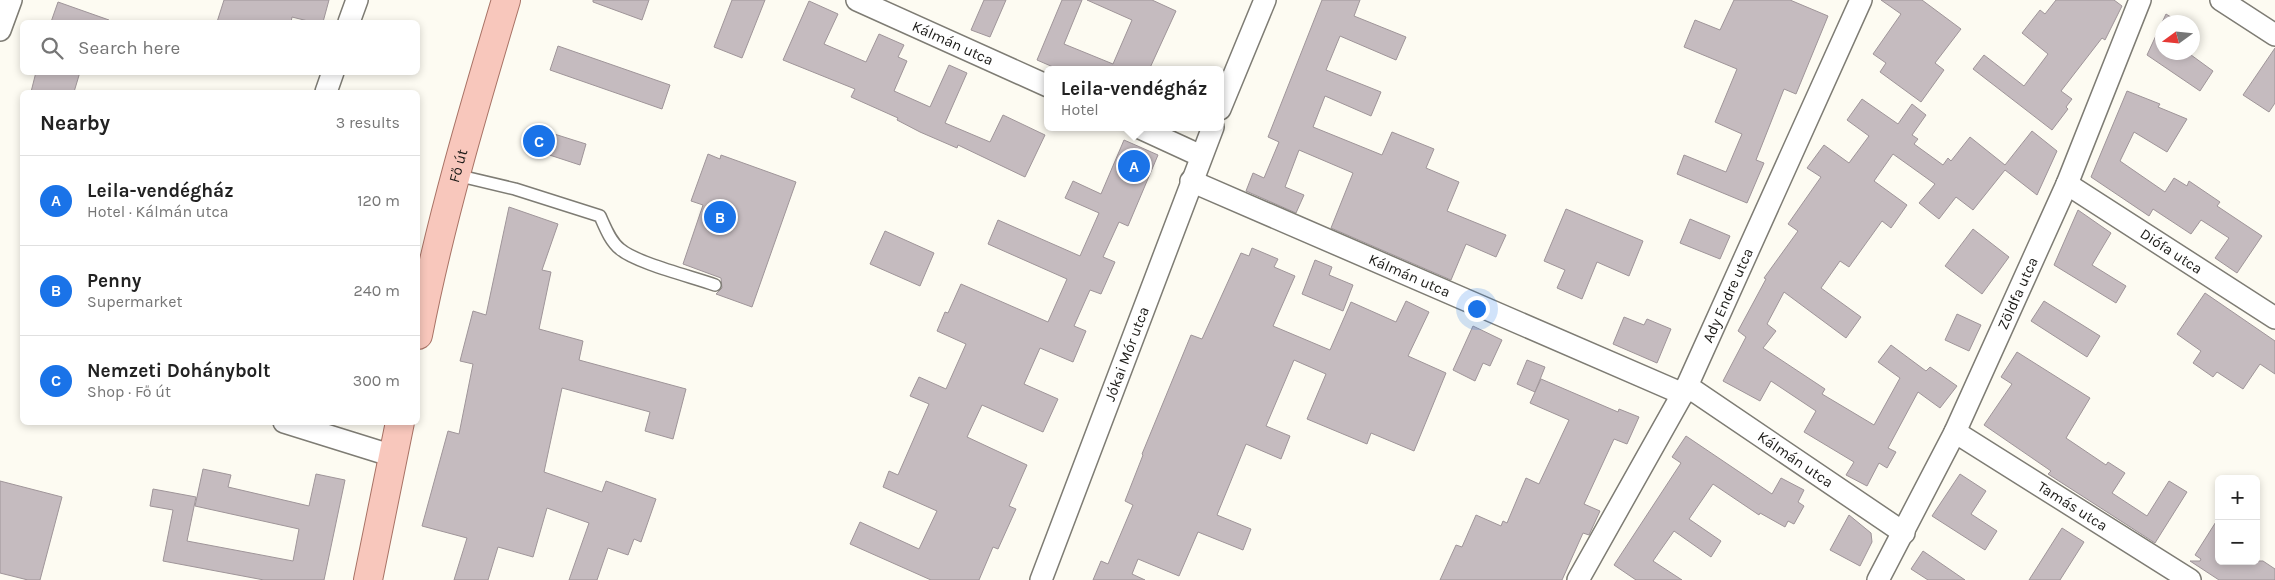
<!DOCTYPE html>
<html lang="en">
<head>
<meta charset="utf-8">
<style>
  :root { --surface:#fff; --page:#f6f6f6; --text:#222; --muted:#767676; --line:#e0e0e0; --accent:#1a73e8 }
  body { margin:0; font-family:Karla,sans-serif; background:var(--page); color:var(--text) }
  .controls { position:absolute; right:15px; bottom:15px; display:grid; overflow:hidden; border-radius:8px; box-shadow:0 2px 8px #0003 }
  .controls button { width:45px; height:45px; display:grid; place-items:center; padding:0; border:0; border-bottom:1px solid var(--line); background:var(--surface); color:var(--text); font:25px sans-serif }
  .compass { position:absolute; left:2155px; top:15px; width:45px; height:45px; border-radius:50%; background:var(--surface); box-shadow:0 2px 8px #0003; rotate:255deg }
  .you { position:absolute; left:1476px; top:308px; width:18px; height:18px; margin:-12px; border:4px solid #fff; border-radius:50%; background:#1a73e8; box-shadow:0 0 0 8px #1a73e833 }
  .badge { display:grid; place-items:center; width:32px; height:32px; border-radius:50%; background:var(--accent); color:#fff; font-size:16px; font-weight:700 }
  .pin { position:absolute; translate:-50% -50%; border:2px solid #fff; box-shadow:0 1px 5px #0006 }
  .popup { position:absolute; left:1044px; top:66px; width:180px; height:65px; box-sizing:border-box; display:grid; place-content:center; border-radius:8px; background:var(--surface); filter:drop-shadow(0 1px 4px #0005); font-size:16px; white-space:nowrap; color:var(--muted) }
  .popup b { font-size:19px; color:var(--text) }
  .popup::after { content:''; position:absolute; left:50%; top:100%; margin-left:-10px; border:10px solid transparent; border-top-color:var(--surface) }
  .list { margin:0; padding:0; list-style:none }
  h2 { display:flex; justify-content:space-between; align-items:center; height:65px; margin:0; padding:0 20px; font-size:21px }
  h2 small { font-size:16px; font-weight:400; color:var(--muted) }
  .list li { display:grid; grid-template-columns:32px 1fr auto; gap:15px; align-items:center; box-sizing:border-box; height:90px; padding:0 20px; border-top:1px solid var(--line) }
  .list b { display:block; font-size:19px; white-space:nowrap }
  .list p { margin:0; font-size:16px; white-space:nowrap; color:var(--muted) }
  .list em { font-size:16px; font-style:normal; color:var(--muted) }
  .icon { flex:none; width:28px; height:28px; fill:none; stroke:currentColor; stroke-width:2; stroke-linecap:round; stroke-linejoin:round }
  .map { position:relative; flex:none; width:2275px; height:580px; overflow:hidden }
  .search { position:absolute; background:var(--surface); box-shadow:0 2px 8px #0003; left:20px; top:20px; width:400px; height:55px; display:flex; align-items:center; gap:12px; box-sizing:border-box; padding:0 18px; border-radius:8px; color:var(--muted); font-size:19px }
  .panel { position:absolute; background:var(--surface); box-shadow:0 2px 8px #0003; left:20px; top:90px; width:400px; height:335px; border-radius:8px }
  .map>svg:first-child { display:block }
</style>
</head>
<body>
<div class="map">
<svg width="2275" height="580" viewBox="0 0 2275 580">
  <rect width="100%" height="100%" fill="#fdfbf2"/>
  <!-- building -->
  <g fill="#c5bbbf" stroke="#9f9599">
    <polygon points="224,0 329,0 323,22 312,22 292,17 291,22 217,22"/>
    <polygon points="593,0 649,0 642,20 593,2"/>
    <polygon points="732,0 765,0 742,58 714,47"/>
    <polygon points="984,0 1006,0 990,37 971,30"/>
    <polygon points="1062,0 1082,0 1064,44 1113,64 1132,20 1087,0 1152,0 1176,11 1149,70 1060,70 1037,60"/>
    <polygon points="1322,0 1360,0 1354,16 1406,37 1396,60 1340,36 1326,70 1381,92 1371,116 1325,96 1313,127 1382,155 1392,132 1434,149 1426,168 1459,182 1447,211 1506,235 1496,257 1466,244 1451,280 1331,228 1353,173 1299,150 1285,187 1304,195 1296,213 1246,191 1253,173 1264,178 1279,142 1268,137"/>
    <polygon points="1734,0 1790,0 1828,16 1796,94 1784,89 1756,160 1764,163 1747,203 1677,174 1684,155 1726,172 1742,134 1715,122 1737,69 1684,47 1695,20 1720,30"/>
    <polygon points="1881,0 1922,0 1961,29 1935,63 1944,70 1921,102 1880,72 1886,63 1873,54 1901,14"/>
    <polygon points="2056,0 2114,0 2122,6 2105,40 2102,38 2061,91 2072,99 2066,107 2068,109 2052,130 1973,69 1984,55 2024,86 2048,54 2022,33 2040,10 2045,14"/>
    <polygon points="809,1 838,14 824,44 866,62 879,34 904,45 898,57 907,61 894,91 930,107 949,65 967,73 945,123 990,142 1003,115 1045,135 1025,177 958,145 957,148 920,132 897,120 898,118 851,97 855,89 783,60"/>
    <polygon points="58,2 109,20 109,22 51,22"/>
    <polygon points="2166,14 2179,22 2162,22 2162,52 2187,52 2213,71 2200,91 2147,55"/>
    <polygon points="558,46 670,85 662,109 550,70"/>
    <polygon points="2275,48 2275,103 2269,112 2243,95"/>
    <polygon points="36,72 80,72 74,92 31,92"/>
    <polygon points="2127,91 2160,104 2158,107 2187,119 2167,152 2134,132 2120,161 2165,192 2174,178 2187,186 2189,181 2220,202 2217,206 2262,236 2237,273 2215,258 2229,238 2201,220 2191,234 2153,209 2149,216 2091,177"/>
    <polygon points="1862,99 1898,124 1912,104 1926,115 1912,135 1918,139 1914,144 1943,165 1948,158 1951,161 1970,137 2005,165 2032,131 2057,151 2037,195 2005,170 1973,210 1956,197 1939,219 1919,203 1935,184 1893,154 1874,181 1907,205 1891,228 1882,221 1849,267 1840,261 1821,288 1861,317 1846,338 1784,292 1767,324 1776,331 1763,348 1825,389 1822,394 1874,425 1900,378 1878,362 1891,345 1926,371 1930,367 1957,386 1940,408 1918,392 1888,448 1896,452 1887,468 1879,463 1867,486 1846,475 1854,462 1804,432 1816,411 1771,381 1760,401 1723,381 1746,337 1738,331 1766,279 1764,278 1798,231 1788,224 1821,177 1807,168 1824,145 1849,163 1869,136 1847,120"/>
    <polygon points="532,127 586,144 580,165 525,147"/>
    <polygon points="1124,140 1158,155 1128,226 1119,222 1103,257 1115,262 1101,294 1090,290 1074,326 1086,331 1073,362 1040,348 1024,384 1058,399 1043,432 982,405 967,437 1027,465 1009,506 1016,509 998,549 993,547 979,580 931,580 850,544 860,522 919,549 937,511 883,487 889,471 898,475 929,404 910,396 919,377 946,389 966,344 937,331 945,312 948,313 961,284 1048,322 1067,279 988,244 998,220 1080,256 1099,213 1065,198 1073,181 1101,194"/>
    <polygon points="708,154 720,159 721,155 796,182 752,307 716,294 722,288 721,278 683,264 703,205 691,201"/>
    <polygon points="509,207 558,224 542,270 551,272 539,329 583,341 579,360 686,389 673,439 645,431 650,412 562,388 544,472 602,492 606,481 656,499 641,542 634,539 628,555 608,548 597,580 569,580 589,523 547,508 533,557 498,547 488,580 454,580 467,538 422,526 448,431 459,434 473,364 460,361 473,311 486,315"/>
    <polygon points="1566,209 1643,241 1629,276 1597,262 1582,299 1557,288 1565,270 1544,261"/>
    <polygon points="2078,210 2111,233 2092,265 2126,286 2116,303 2054,265"/>
    <polygon points="1690,219 1730,236 1720,259 1680,243"/>
    <polygon points="1973,229 2009,257 1982,294 1945,266"/>
    <polygon points="885,231 934,253 920,286 870,264"/>
    <polygon points="1252,248 1278,259 1274,267 1295,276 1273,326 1330,350 1351,302 1396,322 1406,301 1429,312 1408,356 1446,373 1414,451 1371,433 1367,444 1307,419 1326,374 1294,360 1266,426 1290,436 1281,459 1246,444 1217,515 1251,529 1243,550 1198,532 1179,576 1138,559 1132,574 1145,580 1093,580 1101,561 1108,564 1133,505 1125,501 1143,455 1142,454 1191,335 1202,339 1241,253 1249,256"/>
    <polygon points="1315,260 1332,267 1329,275 1353,285 1343,311 1302,294"/>
    <polygon points="2205,293 2275,341 2275,374 2260,364 2243,389 2217,372 2213,377 2193,363 2201,351 2177,334"/>
    <polygon points="2044,301 2100,336 2087,357 2031,321"/>
    <polygon points="1957,314 1981,325 1969,351 1945,340"/>
    <polygon points="1624,317 1644,325 1647,319 1671,329 1657,363 1613,344"/>
    <polygon points="1473,326 1502,340 1490,366 1483,363 1475,381 1453,370"/>
    <polygon points="2017,352 2090,398 2066,438 2106,465 2108,462 2125,473 2112,493 2147,516 2169,481 2187,492 2155,543 2048,474 2051,471 1984,425 2012,384 2001,377"/>
    <polygon points="1527,360 1545,367 1535,392 1517,384"/>
    <polygon points="1541,379 1618,412 1619,409 1639,417 1627,444 1614,439 1584,504 1600,511 1589,535 1583,533 1562,580 1440,580 1456,545 1462,547 1476,515 1501,526 1503,521 1507,523 1526,478 1539,484 1569,420 1530,403"/>
    <polygon points="1686,436 1772,494 1781,478 1804,490 1798,502 1804,506 1794,524 1788,521 1785,527 1760,513 1759,515 1713,484 1689,519 1721,541 1711,557 1674,531 1653,561 1682,580 1636,580 1614,565 1681,463 1672,457"/>
    <polygon points="203,469 231,475 228,487 309,506 316,474 345,480 324,580 264,580 163,561 173,510 150,506 153,489 196,497 187,541 293,561 299,529 195,506"/>
    <polygon points="1960,474 1986,491 1971,514 1997,531 1985,550 1932,516"/>
    <polygon points="0,481 62,497 40,580 28,580 0,573"/>
    <polygon points="1849,515 1871,533 1872,542 1860,566 1830,550"/>
    <polygon points="2219,517 2219,561 2263,561 2275,569 2275,580 2219,580 2190,561 2200,561 2201,559 2195,555"/>
    <polygon points="2062,528 2084,542 2060,580 2029,580"/>
    <polygon points="1923,551 1965,580 1928,580 1911,569"/>
  </g>
  <g fill="none" stroke-linecap="round" stroke-linejoin="round">
    <defs>
      <path id="service" d="M456,175L515,189L600,216C605,227 610,241 620,249C636,263 693,277 715,285"/>
      <g id="minor">
        <path id="s1" d="M857,0L1048,86"/>
        <polyline points="2221,0 2275,35"/>
        <polyline points="349,22 357,0"/>
        <polyline points="0,30 11,0"/>
        <polyline points="326,92 333,72"/>
        <polyline points="1220,109 1265,0"/>
        <polyline points="1138,127 1201,156"/>
        <path id="s2" d="M1191,181L1683,394"/>
        <path id="s3" d="M2067,184L2275,318"/>
        <path id="s4" d="M1687,386L1904,533"/>
        <polyline points="284,422 393,456"/>
        <path id="s5" d="M1955,432L2190,580"/>
        <path id="s6" d="M1041,580L1213,127"/>
        <path id="s7" d="M1578,580L1687,386L1861,0"/>
        <path id="s8" d="M1878,580L1955,432L2067,184L2140,0"/>
      </g>
      <g id="primary">
        <path id="s9" d="M418,335C440,222 473,111 506,0"/>
        <polyline points="368,580 400,422"/>
      </g>
    </defs>
    <!-- service casing -->
    <use href="#service" stroke="#7e7c74" stroke-width="14"/>
    <!-- minor casing -->
    <use href="#minor" stroke="#7e7c74" stroke-width="24"/>
    <!-- primary casing -->
    <use href="#primary" stroke="#a87265" stroke-width="30"/>
    <!-- service -->
    <use href="#service" stroke="#fff" stroke-width="11"/>
    <!-- minor -->
    <use href="#minor" stroke="#fff" stroke-width="21"/>
    <!-- primary -->
    <use href="#primary" stroke="#f8c7bc" stroke-width="28"/>
  </g>
  <g text-anchor="middle" dominant-baseline="central" stroke-width="4" stroke-linejoin="round" paint-order="stroke">
    <!-- street labels -->
    <g font-size="15" fill="#1b1a17" stroke="#fff">
      <text stroke="none"><textPath href="#s1" startOffset="105">Kálmán utca</textPath></text>
      <text stroke="none"><textPath href="#s9" startOffset="174">Fő út</textPath></text>
      <text stroke="none"><textPath href="#s3" startOffset="124">Diófa utca</textPath></text>
      <text stroke="none"><textPath href="#s2" startOffset="238">Kálmán utca</textPath></text>
      <text stroke="none"><textPath href="#s8" startOffset="319">Zöldfa utca</textPath></text>
      <text stroke="none"><textPath href="#s7" startOffset="322">Ady Endre utca</textPath></text>
      <text stroke="none"><textPath href="#s6" startOffset="242">Jókai Mór utca</textPath></text>
      <text stroke="none"><textPath href="#s4" startOffset="131">Kálmán utca</textPath></text>
      <text stroke="none"><textPath href="#s5" startOffset="139">Tamás utca</textPath></text>
    </g>
  </g>
</svg>
<div class="controls">
<button>+</button>
<button>−</button>
</div>
<svg class="compass" viewBox="-18 -18 36 36"><path d="M0-13l5 13h-10z" fill="#e53935"/><path d="M0 13l5-13h-10z" fill="#767676"/></svg>
<div class="you"></div>
<div class="pin badge" style="left:1134px;top:166px">A</div>
<div class="popup"><b>Leila-vendégház</b>Hotel</div>
<div class="pin badge" style="left:720px;top:217px">B</div>
<div class="pin badge" style="left:539px;top:141px">C</div>
<div class="search"><svg class="icon" aria-label="search" viewBox="0 0 24 24"><circle cx="10" cy="10" r="6"/><path d="M15 15l6 6"/></svg>Search here</div>
<section class="panel">
<h2>Nearby<small>3 results</small></h2>
<ul class="list">
<li><span class="badge">A</span><div><b>Leila-vendégház</b><p>Hotel · Kálmán utca</p></div><em>120 m</em></li>
<li><span class="badge">B</span><div><b>Penny</b><p>Supermarket</p></div><em>240 m</em></li>
<li><span class="badge">C</span><div><b>Nemzeti Dohánybolt</b><p>Shop · Fő út</p></div><em>300 m</em></li>
</ul>
</section>
</div>
</body>
</html>
